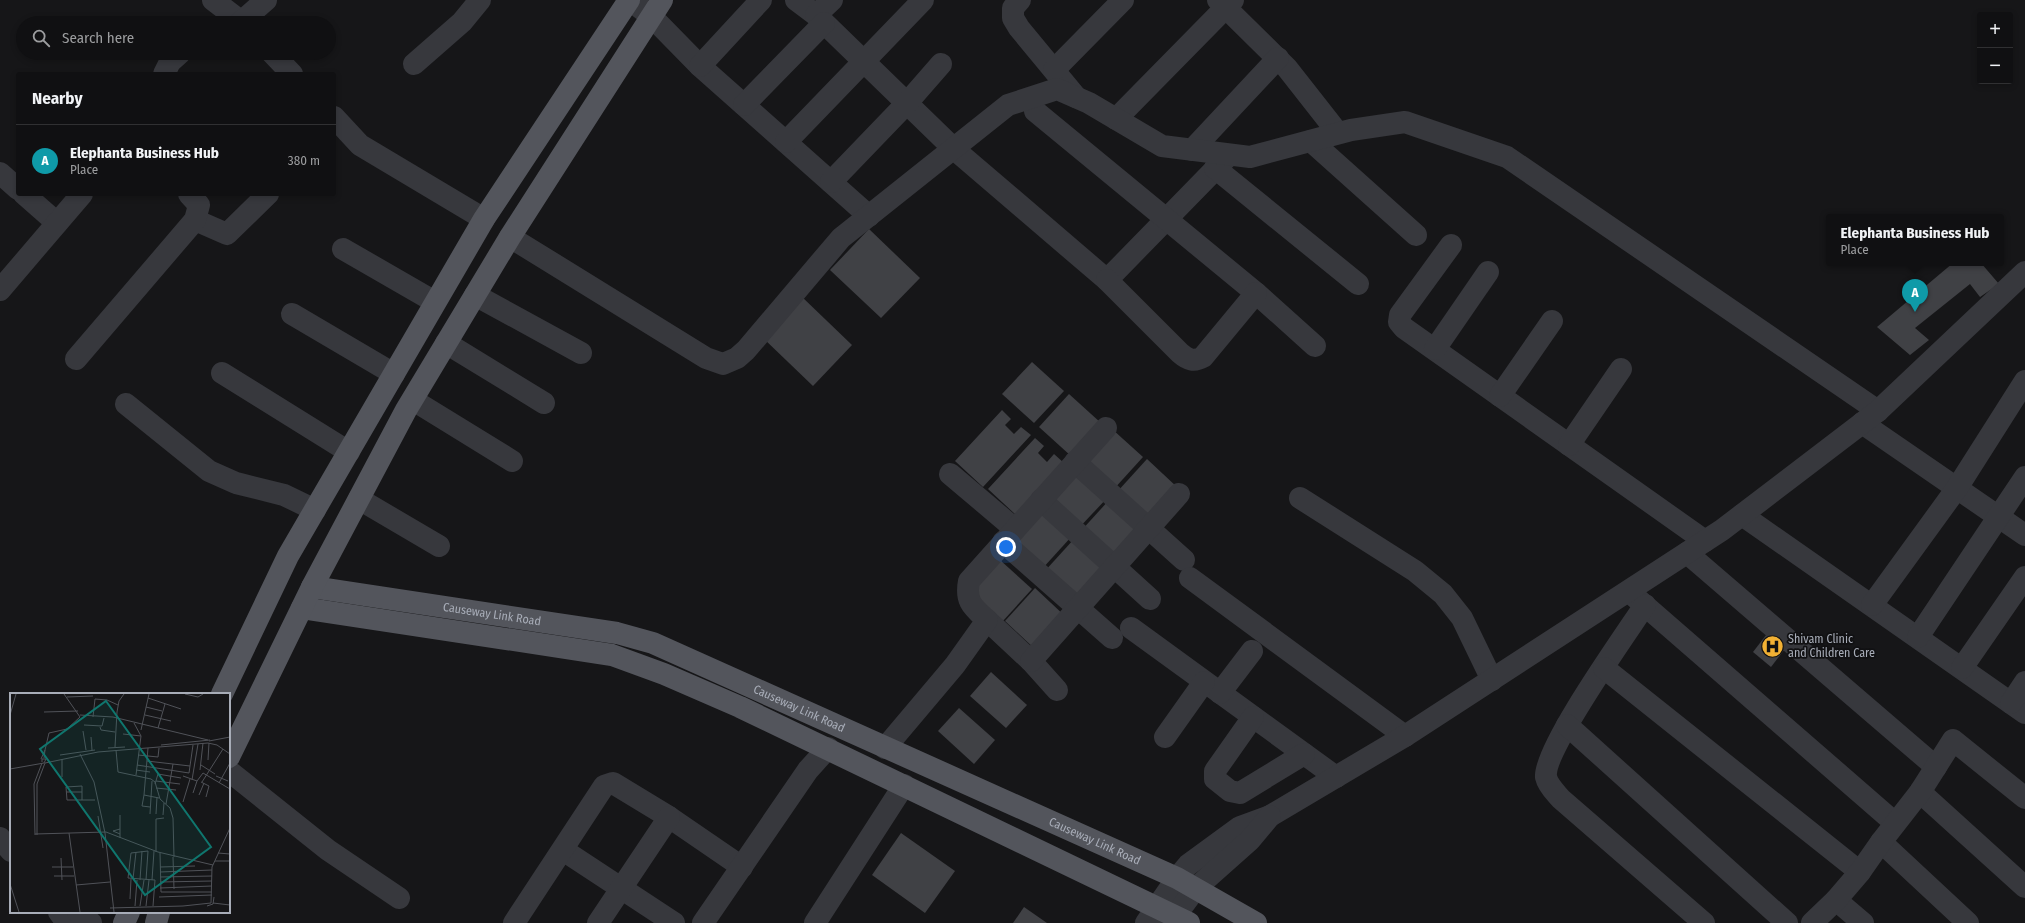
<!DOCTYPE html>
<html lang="en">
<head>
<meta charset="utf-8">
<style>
  :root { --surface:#101012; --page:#1e1e20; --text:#f1f3f6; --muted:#9c9d9f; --line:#303032; --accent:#8c9099 }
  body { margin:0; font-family:"Fira Sans Condensed",sans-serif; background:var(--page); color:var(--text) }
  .controls { position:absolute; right:12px; top:12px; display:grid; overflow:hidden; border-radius:4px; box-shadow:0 2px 6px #0003 }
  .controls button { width:36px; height:36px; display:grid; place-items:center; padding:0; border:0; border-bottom:1px solid var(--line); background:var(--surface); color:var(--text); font:20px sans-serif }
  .you { position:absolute; left:1006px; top:547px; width:14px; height:14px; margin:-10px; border:3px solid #fff; border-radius:50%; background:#1a73e8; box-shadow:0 0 0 6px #1a73e833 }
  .badge { display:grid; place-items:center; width:26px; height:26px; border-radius:50%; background:var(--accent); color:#fff; font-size:13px; font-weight:700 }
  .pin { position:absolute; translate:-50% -33px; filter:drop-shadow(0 1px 2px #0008) }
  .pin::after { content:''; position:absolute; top:21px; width:14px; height:12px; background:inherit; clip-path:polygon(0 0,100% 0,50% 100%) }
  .popup { position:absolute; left:1826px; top:214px; width:178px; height:52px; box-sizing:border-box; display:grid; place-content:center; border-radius:4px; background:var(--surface); filter:drop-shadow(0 1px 3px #0005); font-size:13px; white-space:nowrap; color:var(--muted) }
  .popup b { font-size:15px; color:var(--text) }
  .popup::after { content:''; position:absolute; left:50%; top:100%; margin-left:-8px; border:8px solid transparent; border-top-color:var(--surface) }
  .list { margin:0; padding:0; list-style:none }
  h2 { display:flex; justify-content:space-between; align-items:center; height:52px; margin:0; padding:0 16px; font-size:17px }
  h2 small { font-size:13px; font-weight:400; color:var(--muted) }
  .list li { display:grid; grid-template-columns:26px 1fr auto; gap:12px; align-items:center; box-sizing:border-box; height:72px; padding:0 16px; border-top:1px solid var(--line) }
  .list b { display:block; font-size:15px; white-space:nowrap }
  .list p { margin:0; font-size:13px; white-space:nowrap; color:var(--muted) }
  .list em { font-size:13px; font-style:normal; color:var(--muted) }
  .icon { flex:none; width:22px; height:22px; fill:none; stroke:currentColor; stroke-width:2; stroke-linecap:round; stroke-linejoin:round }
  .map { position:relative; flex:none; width:2025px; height:923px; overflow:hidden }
  .search { position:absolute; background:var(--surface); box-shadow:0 2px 6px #0003; left:16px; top:16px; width:320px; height:44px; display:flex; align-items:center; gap:10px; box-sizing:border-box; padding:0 14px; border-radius:22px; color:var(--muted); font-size:15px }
  .panel { position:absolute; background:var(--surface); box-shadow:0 2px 6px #0003; left:16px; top:72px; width:320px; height:124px; border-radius:4px }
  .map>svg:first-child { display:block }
</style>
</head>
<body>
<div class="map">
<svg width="2025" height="923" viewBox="0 0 2025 923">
  <rect width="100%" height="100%" fill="#161618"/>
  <!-- building -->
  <g fill="#404145">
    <polygon points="869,229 920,278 881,318 830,270"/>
    <polygon points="1953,263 1981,263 1999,284 1980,297 1970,284 1915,328 1929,340 1910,355 1877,327"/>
    <polygon points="801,296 852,345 813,386 762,337"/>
    <polygon points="1032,362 1064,391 1034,423 1002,394"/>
    <polygon points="1069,394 1101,423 1071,456 1039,427"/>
    <polygon points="1002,410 1011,419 1005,425 1014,434 1021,427 1031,435 983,487 955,461"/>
    <polygon points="1112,429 1143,457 1113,490 1082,462"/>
    <polygon points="1035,438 1044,446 1038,453 1047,462 1054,454 1064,463 1016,515 988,489"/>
    <polygon points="1147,459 1178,488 1148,521 1117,492"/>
    <polygon points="1076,468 1108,497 1077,530 1046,501"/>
    <polygon points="1110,499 1142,528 1112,561 1080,532"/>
    <polygon points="1041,508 1072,536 1042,569 1011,541"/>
    <polygon points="1074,539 1106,568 1076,601 1044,572"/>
    <polygon points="1000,560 1032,589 1002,622 970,593"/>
    <polygon points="1035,588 1066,617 1036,650 1005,621"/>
    <polygon points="1770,630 1788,645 1771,667 1753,652"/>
    <polygon points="991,672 1027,705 1006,728 970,696"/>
    <polygon points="959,708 995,740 974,764 938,731"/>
    <polygon points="901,833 955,871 925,913 872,875"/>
    <polygon points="1024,907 1047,923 1013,923"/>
  </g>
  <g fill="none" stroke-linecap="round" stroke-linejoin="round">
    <!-- minor -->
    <g stroke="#37383d" stroke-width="22">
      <polyline points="213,0 243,23"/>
      <polyline points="630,0 652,17 700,66 869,216"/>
      <polyline points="796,0 816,15 954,149 1107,280 1229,155"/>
      <polyline points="1020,0 1013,8 1013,18 1019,28 1076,97"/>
      <polyline points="1218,0 1287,68 1338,133"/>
      <polyline points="816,15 832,0"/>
      <polyline points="240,23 266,0"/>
      <polyline points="272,53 292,74"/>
      <polyline points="414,64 462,22 480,0"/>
      <polyline points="700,66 761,0"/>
      <polyline points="1054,70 1123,0"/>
      <polyline points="164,74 170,62 180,53"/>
      <polyline points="744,105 824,23"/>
      <polyline points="1035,111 1256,293 1315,346"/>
      <polyline points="334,117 360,145 484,219"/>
      <polyline points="1116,119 1233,0"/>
      <polyline points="1311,141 1416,235"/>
      <polyline points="786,142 923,0"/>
      <polyline points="1192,150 1278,58"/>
      <polyline points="1215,168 1358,284"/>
      <polyline points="0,173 18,189"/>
      <polyline points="831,182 907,103 941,64"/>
      <polyline points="24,194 57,223"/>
      <polyline points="195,220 227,234 268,194"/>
      <polyline points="510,237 706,358 723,364 737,358 746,350 841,238 1008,105 1057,89 1089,103 1162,146 1250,157 1351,130 1405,122 1507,157 1878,411"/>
      <polyline points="1451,245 1400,315 1399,322 1404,328 1705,541"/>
      <polyline points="343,249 435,302"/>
      <path d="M1107,280L1180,353C1188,360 1194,362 1203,357L1256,293"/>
      <polyline points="0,290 82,194"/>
      <polyline points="475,295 581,353"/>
      <polyline points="292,314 394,374"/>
      <polyline points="446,343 544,403"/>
      <polyline points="1435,349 1488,272"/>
      <polyline points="76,359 195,220 199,205 189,194"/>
      <polyline points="222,373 349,452"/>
      <polyline points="1500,396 1552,321"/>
      <polyline points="413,400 512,461"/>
      <polyline points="126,404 209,471 236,483 284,495 315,510"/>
      <polyline points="1862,423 2025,535"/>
      <polyline points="1569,445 1621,369"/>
      <polyline points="1075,462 1184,560"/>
      <polyline points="950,474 1015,529"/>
      <polyline points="1300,498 1415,571 1443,594 1462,618 1492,680"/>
      <polyline points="359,499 439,546"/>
      <polyline points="1041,500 1150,599"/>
      <polyline points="1742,515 2025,713"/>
      <polyline points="1003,542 1112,638"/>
      <polyline points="1687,553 1936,767"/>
      <polyline points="1190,578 1405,736"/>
      <polyline points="1634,596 1895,823"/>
      <path d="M1645,605C1626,634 1543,750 1546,777C1548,786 1556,793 1561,799L1704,923"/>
      <polyline points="1872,605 1957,488 2025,381"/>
      <polyline points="987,620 1031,661 1057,690"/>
      <polyline points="1131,628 1336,777"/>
      <polyline points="1918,637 2025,477"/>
      <polyline points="1031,661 1179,494"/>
      <polyline points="1604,668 1860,872"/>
      <polyline points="1962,668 2025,577"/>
      <polyline points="1220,693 1252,651"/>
      <polyline points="2011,703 2025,682"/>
      <polyline points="1253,717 1215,771 1215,779 1230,791 1240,793 1304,754"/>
      <polyline points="1567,725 1787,923"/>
      <polyline points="1165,737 1204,682"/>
      <path d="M885,748L955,665L987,620C973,607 965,602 969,581L1106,428"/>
      <polyline points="229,771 328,850 399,898"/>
      <polyline points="1920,792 2025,887"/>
      <polyline points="0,838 11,851"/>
      <polyline points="1881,842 1968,923"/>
      <polyline points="563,850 674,923"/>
      <polyline points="1836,900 1863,923"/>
      <polyline points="59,912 67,923"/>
      <polyline points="78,912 91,923"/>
      <polyline points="514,923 604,786 613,783 669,817 742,867"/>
      <polyline points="598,923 669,817"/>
      <polyline points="703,923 808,770 828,748"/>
      <polyline points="815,923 904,785"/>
      <polyline points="1146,923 1177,878 1188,865 1240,827 1270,816 1405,736 1722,530 1878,411 2025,272"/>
      <polyline points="1170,923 1196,888 1250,840 1270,816"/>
      <polyline points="1812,923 1836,900 1860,872 1881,842 1920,792 1953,740 2025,798"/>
    </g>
    <!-- major -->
    <g stroke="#53555c" stroke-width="22">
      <path id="s1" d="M312,587L617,633L653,643L1177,878L1256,923"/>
      <polyline points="302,608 612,655 664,674 740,707 1189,923"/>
      <polyline points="222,694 288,556 484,219 629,0"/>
      <polyline points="229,757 312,587 406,410 510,237 662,0"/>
      <polyline points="124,923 129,912"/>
      <polyline points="156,923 159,912"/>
    </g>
  </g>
  <!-- icons -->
  <defs>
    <symbol id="hospital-disc" viewBox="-11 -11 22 22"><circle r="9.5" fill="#f2b134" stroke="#111113"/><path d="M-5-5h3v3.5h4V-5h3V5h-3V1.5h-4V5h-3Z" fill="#111"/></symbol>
  </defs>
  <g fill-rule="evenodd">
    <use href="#hospital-disc" x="1760" y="634" width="25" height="25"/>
  </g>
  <g text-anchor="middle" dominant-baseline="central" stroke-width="3.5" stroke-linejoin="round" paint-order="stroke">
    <!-- street labels -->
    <g font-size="12" fill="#a8adb8" stroke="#111113">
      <text stroke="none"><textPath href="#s1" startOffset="182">Causeway Link Road</textPath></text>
      <text stroke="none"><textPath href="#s1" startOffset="506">Causeway Link Road</textPath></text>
      <text stroke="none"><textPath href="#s1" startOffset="830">Causeway Link Road</textPath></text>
    </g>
    <!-- poi labels -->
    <g font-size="12" fill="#a8adb8" stroke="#111113" text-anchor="start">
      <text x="1788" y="639">Shivam Clinic<tspan x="1788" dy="14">and Children Care</tspan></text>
    </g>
  </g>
  <!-- overview -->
  <g transform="translate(10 693)">
    <rect width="220" height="220" fill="#161618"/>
    <path fill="none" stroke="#505258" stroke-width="1" d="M175,1L188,4L193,1M57,4L83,3M138,5L171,16M136,14L152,18M34,19L68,18M0,22L6,1M70,22L103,24L198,47M135,22L161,28M83,24L85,6L97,7L108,12M124,30L131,43L126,82M74,32L92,33L94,25M90,34L91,37L105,39M148,35L155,11M131,37L139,1M73,38L76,57M113,41L131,43M81,44L82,57M199,48L220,44M151,52L200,47M105,54L107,19L109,8L114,1M98,55L115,54M138,55L134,102L149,105M35,57L39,40L57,36L70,24L54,1M106,57L108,79L141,86L145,89L150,106L160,115L163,125L164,164M70,61L84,89L95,140L104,219M50,62L85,57M128,62L148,64L149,55M31,66L35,57L34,65M198,67L199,50M137,68L180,73M35,70L88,59L198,50L207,52L220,61M127,72L179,80L183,52M191,72L205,81M0,76L34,70L36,66H32V69M126,77L140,79M190,77L193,50M173,83L187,88L193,80L220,96M206,83L218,88M52,84V66M182,87L188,51M146,88L170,91M191,89L199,93L196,104M192,89L213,56M209,90L220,70M145,91L148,81L171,85M146,95L166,97M56,99H72M183,100L187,88M134,102L132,113L140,114M189,102L194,90M72,107V93L56,94L57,107H85M173,109L180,86M156,111L163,71M140,121L142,88M146,121L147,104M110,122V145M153,122L154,110M88,123L93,155M110,136L103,138L110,141M59,140L70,219M25,141L96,139L148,159L203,172M25,142L24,91L32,70M27,142V91L35,70M138,158L121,160L118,185L145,187L143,213M146,159V126L154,125M150,160L151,199H202M208,160L220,161M163,164L164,196M51,165L52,187M205,168H220M42,174H63M150,174L185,173M150,179L202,177M44,183H64M150,184L202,183M123,186L126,159M130,187L132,158M136,187L138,158M142,187L144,158M150,189L202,188M0,191L9,219M66,192L100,189M150,195L202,193M149,204L202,202M120,206L121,186M203,210L220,212M125,213L127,187M130,213L134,187M136,213L139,187M197,213L203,211L204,204M100,215L173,213L201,210L202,174L220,135"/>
    <path fill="#0f766e" fill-opacity="0.15" stroke="#0f766e" stroke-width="2" d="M96,8L201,154L135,202L30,56Z"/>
    <rect width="220" height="220" fill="none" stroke="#a8adb8" stroke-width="2"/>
  </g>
</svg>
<div class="controls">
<button>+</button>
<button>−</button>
</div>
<div class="you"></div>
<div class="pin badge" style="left:1915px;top:312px;background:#0f9aa8">A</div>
<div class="popup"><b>Elephanta Business Hub</b>Place</div>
<div class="search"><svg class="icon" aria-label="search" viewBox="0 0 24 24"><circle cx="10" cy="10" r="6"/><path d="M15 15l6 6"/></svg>Search here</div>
<section class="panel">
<h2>Nearby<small></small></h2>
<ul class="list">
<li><span class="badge" style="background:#0f9aa8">A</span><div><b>Elephanta Business Hub</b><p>Place</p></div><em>380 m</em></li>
</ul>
</section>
</div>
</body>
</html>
